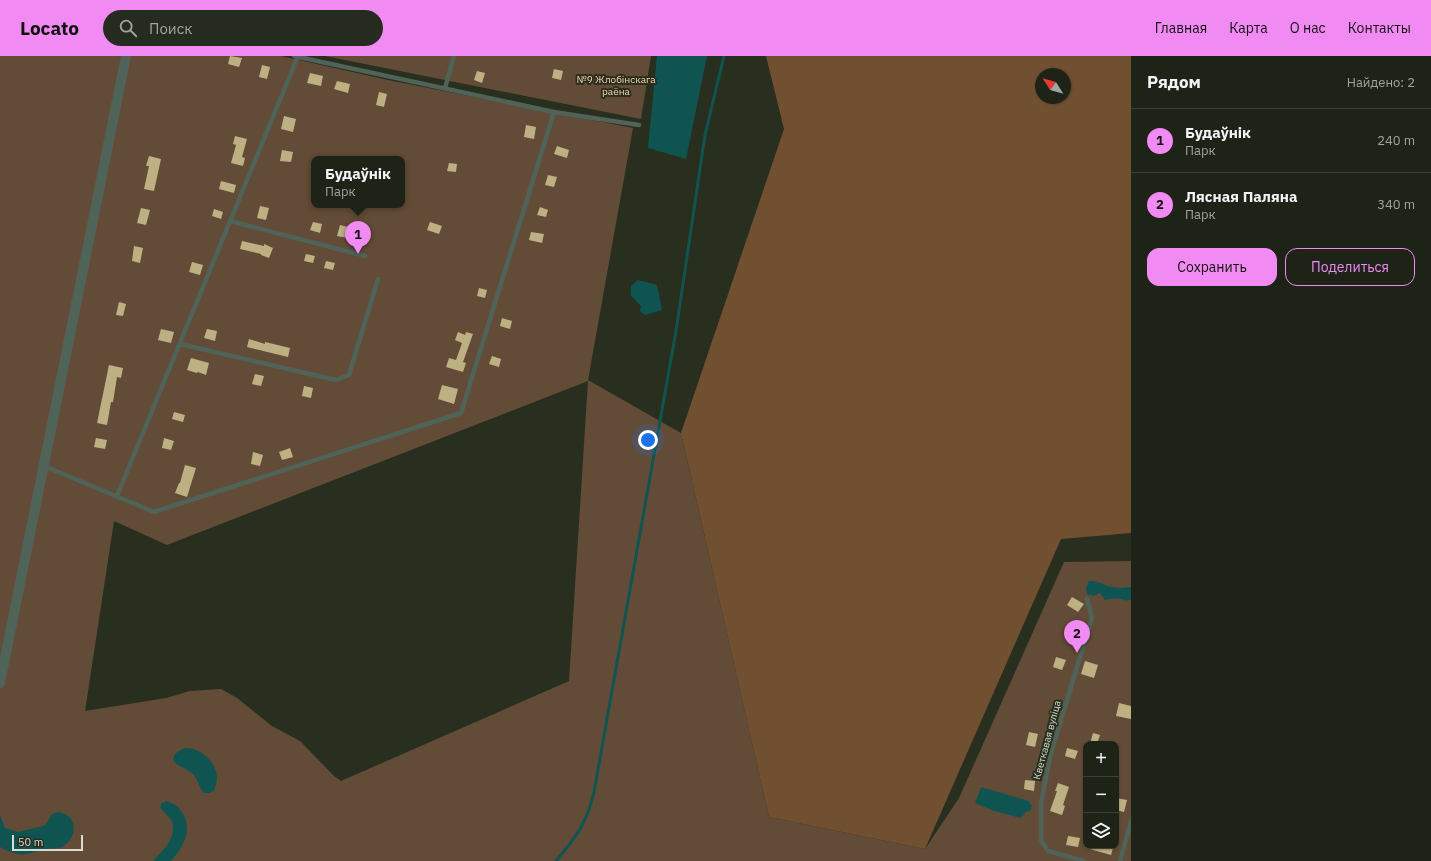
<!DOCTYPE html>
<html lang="ru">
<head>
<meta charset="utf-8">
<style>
  :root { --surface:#1e2317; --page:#262b20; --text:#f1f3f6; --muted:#a1a4a1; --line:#3c4036; --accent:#f18af3 }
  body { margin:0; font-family:"IBM Plex Sans",sans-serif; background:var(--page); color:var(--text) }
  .controls { position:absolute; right:12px; bottom:12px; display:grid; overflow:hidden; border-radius:8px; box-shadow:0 1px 3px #0004 }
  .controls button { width:36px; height:36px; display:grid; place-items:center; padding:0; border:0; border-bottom:1px solid var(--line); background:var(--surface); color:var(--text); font:20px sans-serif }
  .compass { position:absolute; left:1035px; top:12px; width:36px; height:36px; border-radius:50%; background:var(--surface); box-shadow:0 1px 3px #0004; rotate:307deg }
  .scale { position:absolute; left:12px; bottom:10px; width:71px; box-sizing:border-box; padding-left:4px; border:2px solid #d7dbd1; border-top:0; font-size:11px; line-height:14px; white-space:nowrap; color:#d7dbd1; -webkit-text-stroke:3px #282f1f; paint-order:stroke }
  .you { position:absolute; left:648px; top:384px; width:14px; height:14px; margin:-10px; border:3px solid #fff; border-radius:50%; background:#1a73e8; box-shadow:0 0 0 6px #1a73e833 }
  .badge { display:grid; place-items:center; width:26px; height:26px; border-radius:50%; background:var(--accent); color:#111; font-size:13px; font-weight:700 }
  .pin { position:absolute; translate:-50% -33px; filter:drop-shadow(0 1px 2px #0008) }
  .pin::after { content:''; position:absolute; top:21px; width:14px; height:12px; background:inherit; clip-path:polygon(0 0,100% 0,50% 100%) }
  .popup { position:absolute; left:311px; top:100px; width:94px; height:52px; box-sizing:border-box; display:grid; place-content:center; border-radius:8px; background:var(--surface); filter:drop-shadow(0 1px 3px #0005); font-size:13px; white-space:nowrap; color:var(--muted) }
  .popup b { font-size:15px; color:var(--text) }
  .popup::after { content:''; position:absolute; left:50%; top:100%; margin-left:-8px; border:8px solid transparent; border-top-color:var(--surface) }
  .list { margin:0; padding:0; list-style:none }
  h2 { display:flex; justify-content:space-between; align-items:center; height:52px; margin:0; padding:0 16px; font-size:17px }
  h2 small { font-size:13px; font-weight:400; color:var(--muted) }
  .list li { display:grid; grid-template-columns:26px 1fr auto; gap:12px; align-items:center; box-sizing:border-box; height:64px; padding:0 16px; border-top:1px solid var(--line) }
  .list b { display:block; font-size:15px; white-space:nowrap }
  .list p { margin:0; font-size:13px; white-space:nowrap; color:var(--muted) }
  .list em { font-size:13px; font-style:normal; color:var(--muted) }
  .actions { display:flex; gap:8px; padding:12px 16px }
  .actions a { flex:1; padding:9px 0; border:1px solid var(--accent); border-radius:12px; text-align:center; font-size:14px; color:var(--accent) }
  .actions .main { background:var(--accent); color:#111 }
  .icon { flex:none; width:22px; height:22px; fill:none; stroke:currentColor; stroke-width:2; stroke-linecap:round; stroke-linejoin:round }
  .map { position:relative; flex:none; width:1131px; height:805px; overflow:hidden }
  header { display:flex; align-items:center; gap:24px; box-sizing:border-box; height:56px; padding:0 20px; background:var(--accent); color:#111 }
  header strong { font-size:19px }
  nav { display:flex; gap:22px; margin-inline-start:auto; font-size:14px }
  .search { width:280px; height:36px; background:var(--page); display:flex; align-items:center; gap:10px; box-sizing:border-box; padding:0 14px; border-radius:22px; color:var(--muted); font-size:15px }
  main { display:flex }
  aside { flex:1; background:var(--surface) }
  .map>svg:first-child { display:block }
</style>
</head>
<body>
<header>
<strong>Locato</strong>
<div class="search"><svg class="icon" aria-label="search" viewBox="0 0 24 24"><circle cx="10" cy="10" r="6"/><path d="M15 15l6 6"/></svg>Поиск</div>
<nav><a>Главная</a><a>Карта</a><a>О нас</a><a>Контакты</a></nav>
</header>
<main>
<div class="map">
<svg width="1131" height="805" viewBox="0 0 1131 805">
  <rect width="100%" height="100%" fill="#282f1f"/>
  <!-- green -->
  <g fill="#634c37" fill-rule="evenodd">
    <path d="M0,0H281L388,24L633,72L588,324L681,377L769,761L925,793L959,742L1064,506L1131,505V805H0ZM314,103H402V149H314ZM588,325L569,625L341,725L334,720L300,685L272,670L237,642L221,633L190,635L166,642L85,655L114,465L167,489ZM1086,688H1116V790H1086Z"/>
    <polygon points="325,0 651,0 641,63"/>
  </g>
  <!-- forest -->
  <path fill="#715031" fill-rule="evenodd" d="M766,0H1131V477L1061,483L925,793L769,761L681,377L784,73ZM1041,18H1065V42H1041Z"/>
  <!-- water -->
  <g fill="#105451">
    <polygon points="657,0 707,0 686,103 648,92"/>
    <polygon points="638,224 657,229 662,254 645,259 640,255 641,250 631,240 631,230"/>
    <path d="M1089,525C1097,525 1101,527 1108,530C1115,532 1123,532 1131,531V544C1126,545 1125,544 1120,543C1116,542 1110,543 1105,544L1100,537L1094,540L1087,538L1086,532Z"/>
    <path d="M185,692C200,691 217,706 217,722C217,727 215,731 214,735L209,737H204C199,731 198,723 192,717C186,712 177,711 173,704C174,697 178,695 185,692Z"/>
    <polygon points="981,731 1029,745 1030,748 1032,749 1031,754 1026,756 1021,762 994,755 975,747"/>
    <path d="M166,745C173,747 178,750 182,756C193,773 184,791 171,805H153C162,795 177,782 172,766C169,760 163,756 160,751L162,747Z"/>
    <path d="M58,756C79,759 78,782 62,791C57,793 52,792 47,793C24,798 22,803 0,791V759L5,772L18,776L43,770L47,767L52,758Z"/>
  </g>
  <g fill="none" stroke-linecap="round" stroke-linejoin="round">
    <!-- stream -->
    <path stroke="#105451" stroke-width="3" d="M556,805C576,781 587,767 594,736L676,275L705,79L724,0"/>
  </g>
  <!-- building -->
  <g fill="#bdb183">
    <polygon points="230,0 242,2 239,11 228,8"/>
    <polygon points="262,9 270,11 267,23 259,21"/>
    <polygon points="554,13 563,15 561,24 552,22"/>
    <polygon points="477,15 485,17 482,27 474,24"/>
    <polygon points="310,17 323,20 321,30 307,27"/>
    <polygon points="337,25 350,28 348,37 334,33"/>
    <polygon points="379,36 387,38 384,51 376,49"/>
    <polygon points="284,60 296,63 293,76 281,73"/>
    <polygon points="526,69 536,71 534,83 524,81"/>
    <polygon points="235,80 247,83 242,101 245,102 243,110 231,107 236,89 233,88"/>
    <polygon points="557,90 569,94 567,102 554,98"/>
    <polygon points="282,94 293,96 291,106 280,105"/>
    <polygon points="149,100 161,103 154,135 144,133 149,110 146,110"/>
    <polygon points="449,107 457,108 456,116 447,115"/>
    <polygon points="548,119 557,121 554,131 545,129"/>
    <polygon points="221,125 236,129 234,137 219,133"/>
    <polygon points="260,150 269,152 266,164 257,162"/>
    <polygon points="540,151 548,154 546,161 537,159"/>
    <polygon points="141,152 150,154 146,169 137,167"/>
    <polygon points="214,153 223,156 221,163 212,160"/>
    <polygon points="313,166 322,168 320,177 310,174"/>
    <polygon points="430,166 442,170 439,178 427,174"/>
    <polygon points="340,169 356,173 353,183 337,180"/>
    <polygon points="531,176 544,178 542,187 529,184"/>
    <polygon points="242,185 264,190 264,188 273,192 269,202 261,199 261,198 240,193"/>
    <polygon points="134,190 143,192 140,207 132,205"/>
    <polygon points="306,198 315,200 313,207 304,205"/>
    <polygon points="326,205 335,207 333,214 324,212"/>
    <polygon points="192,206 203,209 200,219 189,216"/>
    <polygon points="479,232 487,234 485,242 477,240"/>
    <polygon points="119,246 126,248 123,260 116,259"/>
    <polygon points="502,262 512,265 510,273 500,270"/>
    <polygon points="161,273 174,276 171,287 158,284"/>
    <polygon points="207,273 217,275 215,285 204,282"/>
    <polygon points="458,276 465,279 466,276 473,278 463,306 466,307 463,316 446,311 449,302 456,304 462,287 455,284"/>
    <polygon points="249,283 265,288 265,286 290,292 288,301 247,291"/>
    <polygon points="492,300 501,303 499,311 489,308"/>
    <polygon points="191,302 209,307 206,319 198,316 197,317 187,314"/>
    <polygon points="109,309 123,312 121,322 117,321 113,346 111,346 107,369 97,367"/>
    <polygon points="255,318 264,320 261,330 252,328"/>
    <polygon points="442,329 458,333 454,348 438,343"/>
    <polygon points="304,330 313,332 311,342 302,340"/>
    <polygon points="174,356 185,359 183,366 172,363"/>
    <polygon points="96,382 107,384 105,393 94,391"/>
    <polygon points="164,382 174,385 171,394 162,392"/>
    <polygon points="290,392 293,401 282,404 279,396"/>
    <polygon points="253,396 263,399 260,410 251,408"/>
    <polygon points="185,409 196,412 187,441 175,437 179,427 180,427"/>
    <polygon points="1072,541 1084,548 1078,556 1067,549"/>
    <polygon points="1056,601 1066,604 1062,614 1053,611"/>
    <polygon points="1085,605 1098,609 1094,622 1081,618"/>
    <polygon points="1119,647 1131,650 1131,663 1116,660"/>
    <polygon points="1029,676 1038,678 1035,691 1026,689"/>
    <polygon points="1093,677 1100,679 1097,688 1090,688"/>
    <polygon points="1067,692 1078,695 1075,703 1065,700"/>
    <polygon points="1025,724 1035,725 1034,735 1024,733"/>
    <polygon points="1058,727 1069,731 1063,749 1065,750 1062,759 1050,755 1057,735 1055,735"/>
    <polygon points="1116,742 1127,744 1124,756 1116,754"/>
    <polygon points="1068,780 1080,782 1078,791 1066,789"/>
    <polygon points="1087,790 1106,790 1113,792 1111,799 1086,792"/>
  </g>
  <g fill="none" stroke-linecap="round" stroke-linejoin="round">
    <!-- service -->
    <g stroke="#506358" stroke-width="4.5">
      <polyline points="445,32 454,0"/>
      <polyline points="554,56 639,69"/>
      <polyline points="230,165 365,200"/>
      <polyline points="180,288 336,324 349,319 378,223"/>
      <polyline points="44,410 154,456 461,357 554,56 294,0"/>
      <polyline points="117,440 298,0"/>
      <polyline points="1084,805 1048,795 1041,784 1041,747 1051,697 1092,562 1087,543"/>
      <polyline points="1120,805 1131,765"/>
    </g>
    <!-- tertiary -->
    <polyline stroke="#506358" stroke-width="10" points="0,627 126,0"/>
  </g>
  <g text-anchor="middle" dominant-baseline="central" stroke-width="4" stroke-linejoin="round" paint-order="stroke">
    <!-- park labels -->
    <g font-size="10" fill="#ffd0a8" stroke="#282f1f">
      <text x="616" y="23">№9 Жлобінскага<tspan x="616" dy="12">раёна</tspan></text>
    </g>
    <!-- street labels -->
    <g font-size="10" fill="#d7dbd1" stroke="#282f1f">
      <text transform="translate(1047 684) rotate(-75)">Кветкавая вуліца</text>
    </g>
  </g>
</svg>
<div class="controls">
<button>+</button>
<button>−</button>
<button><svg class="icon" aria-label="layers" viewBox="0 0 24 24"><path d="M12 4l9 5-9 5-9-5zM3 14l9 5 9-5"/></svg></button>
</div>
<svg class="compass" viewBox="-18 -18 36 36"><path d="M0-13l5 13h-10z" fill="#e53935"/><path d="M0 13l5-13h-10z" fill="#a1a4a1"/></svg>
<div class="scale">50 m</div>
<div class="you"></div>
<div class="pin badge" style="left:358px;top:198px">1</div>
<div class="popup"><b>Будаўнік</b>Парк</div>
<div class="pin badge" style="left:1077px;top:597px">2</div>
</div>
<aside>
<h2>Рядом<small>Найдено: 2</small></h2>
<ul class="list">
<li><span class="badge">1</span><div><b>Будаўнік</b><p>Парк</p></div><em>240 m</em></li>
<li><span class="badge">2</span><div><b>Лясная Паляна</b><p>Парк</p></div><em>340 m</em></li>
</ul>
<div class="actions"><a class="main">Сохранить</a><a>Поделиться</a></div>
</aside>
</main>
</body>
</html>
